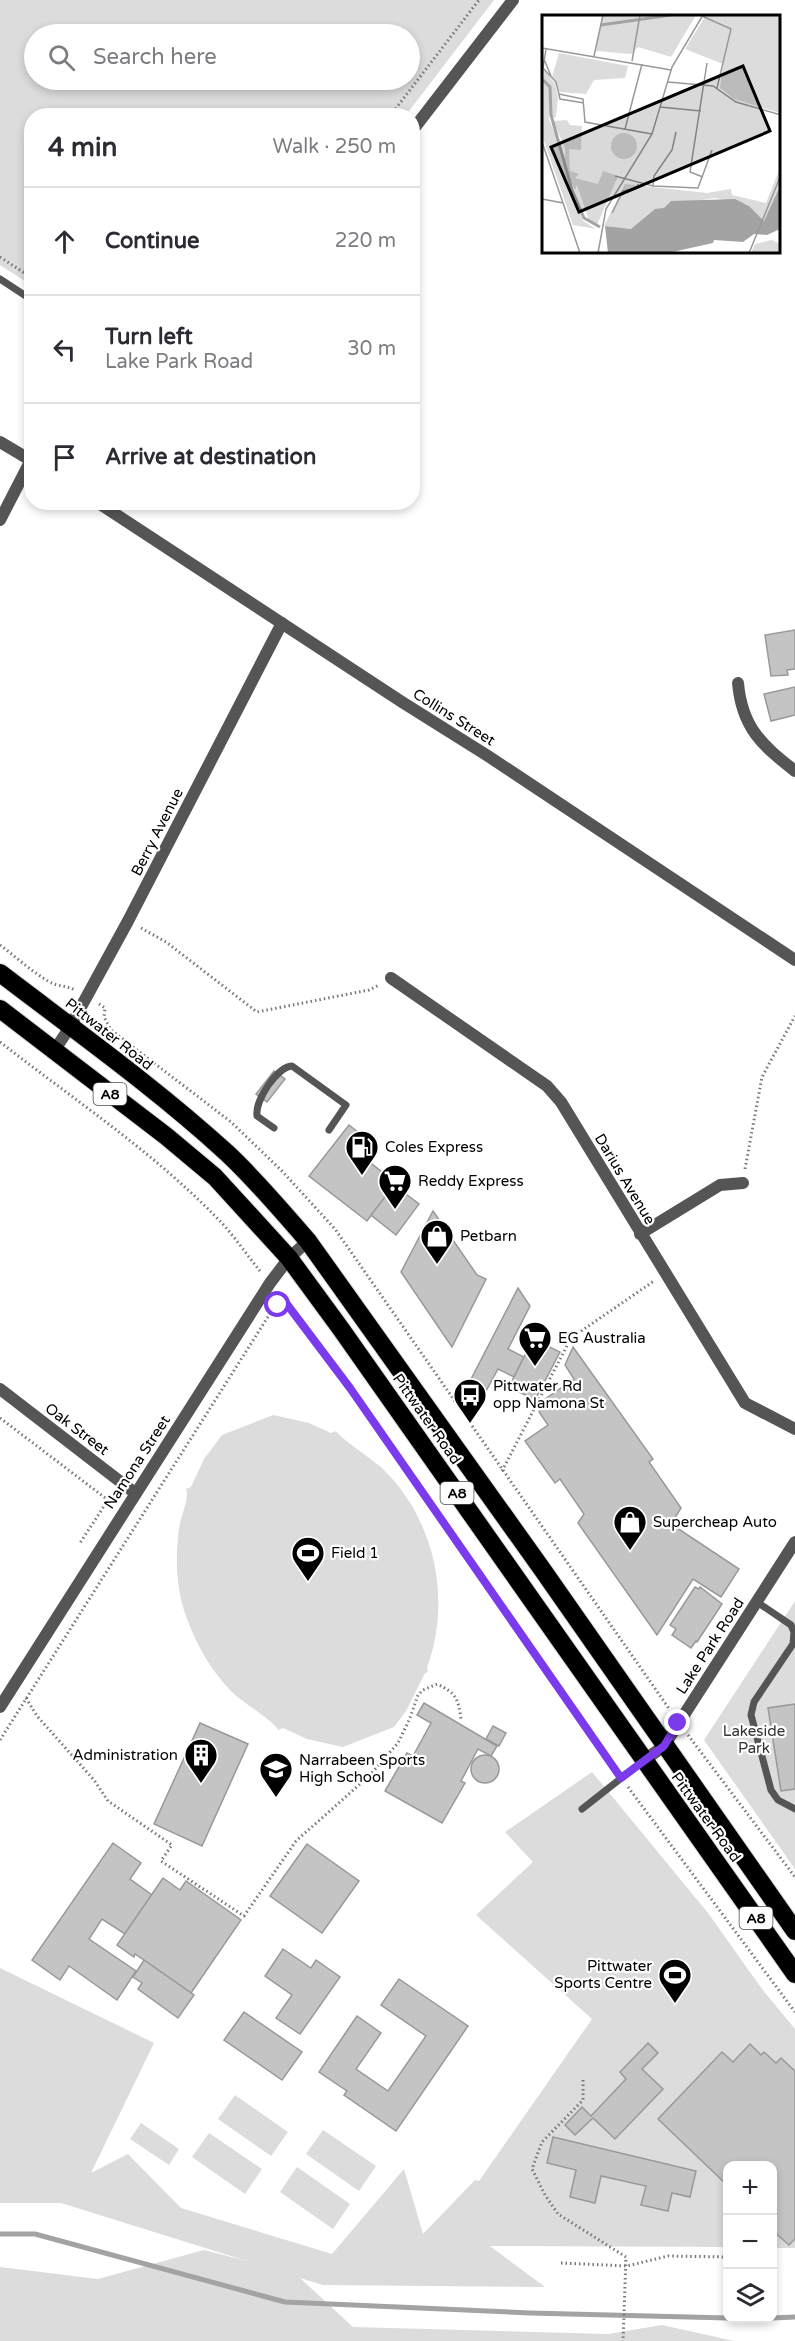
<!DOCTYPE html>
<html lang="en">
<head>
<meta charset="utf-8">
<style>
  :root { --surface:#fff; --page:#f7f7f7; --text:#2b2b33; --muted:#7c7c81; --line:#e1e1e2 }
  body { margin:0; font-family:"Varela Round",sans-serif; background:var(--page); color:var(--text) }
  .controls { position:absolute; right:18px; bottom:18px; display:grid; overflow:hidden; border-radius:12px; box-shadow:0 3px 9px #0003 }
  .controls button { width:54px; height:54px; display:grid; place-items:center; padding:0; border:0; border-bottom:2px solid var(--line); background:var(--surface); color:var(--text); font:30px sans-serif }
  .stop { position:absolute; width:18px; height:18px; margin:-14px; border:4px solid #7c3aed; border-radius:50%; background:#fff }
  .stop.end { background:#7c3aed; border-color:#fff; box-shadow:0 2px 6px #0008 }
  .list { margin:0; padding:0; list-style:none }
  h2 { display:flex; justify-content:space-between; align-items:center; height:78px; margin:0; padding:0 24px; font-size:26px }
  h2 small { font-size:20px; font-weight:400; color:var(--muted) }
  .list li { display:grid; grid-template-columns:39px 1fr auto; gap:18px; align-items:center; box-sizing:border-box; height:108px; padding:0 24px; border-top:2px solid var(--line) }
  .list b { display:block; font-size:22px; white-space:nowrap }
  .list p { margin:0; font-size:20px; white-space:nowrap; color:var(--muted) }
  .list em { font-size:20px; font-style:normal; color:var(--muted) }
  .icon { flex:none; width:33px; height:33px; fill:none; stroke:currentColor; stroke-width:2; stroke-linecap:round; stroke-linejoin:round }
  .map { position:relative; flex:none; width:795px; height:2341px; overflow:hidden }
  .search { position:absolute; background:var(--surface); box-shadow:0 3px 9px #0003; left:24px; top:24px; width:396px; height:66px; display:flex; align-items:center; gap:15px; box-sizing:border-box; padding:0 21px; border-radius:33px; color:var(--muted); font-size:22px }
  .panel { position:absolute; background:var(--surface); box-shadow:0 3px 9px #0003; left:24px; top:108px; width:396px; height:402px; border-radius:24px }
  .map>svg:first-child { display:block }
</style>
</head>
<body>
<div class="map">
<svg width="795" height="2341" viewBox="0 0 795 2341">
  <rect width="100%" height="100%" fill="#fff"/>
  <!-- green -->
  <g fill="#dcdcdc" fill-rule="evenodd">
    <path d="M0,0H494L406,115L32,116L31,285L0,265ZM34,34H410V80H34Z"/>
    <path d="M273,1415L309,1423L331,1433L336,1431C339,1437 373,1460 382,1468C435,1519 452,1599 427,1668L428,1672L425,1673L406,1711L394,1727L343,1747L307,1739L283,1728L278,1730C275,1722 242,1702 232,1692C212,1672 197,1646 187,1619C176,1590 175,1559 179,1529C180,1517 190,1499 186,1489L191,1487L204,1459L222,1435Z"/>
    <polygon points="795,1601 795,1869 704,1740"/>
    <polygon points="592,1772 708,1913 762,1989 795,2029 795,2248 773,2248 772,2166 728,2166 727,2247 490,2246 545,2287 323,2285 300,2278 353,2327 608,2334 662,2325 734,2341 0,2341 0,2267 98,2279 204,2250 247,2261 61,2203 0,2203 0,1968 154,2043 91,2173 128,2154 181,2208 332,2254 404,2169 423,2234 475,2180 479,2181 592,2019 476,1915 533,1862 505,1832"/>
    <polygon points="235,2095 288,2132 271,2156 218,2119"/>
    <polygon points="141,2123 179,2149 169,2165 130,2139"/>
    <polygon points="323,2130 376,2166 359,2191 306,2154"/>
    <polygon points="209,2133 262,2169 245,2194 192,2157"/>
    <polygon points="297,2167 350,2204 333,2229 280,2192"/>
  </g>
  <g fill="none" stroke-linecap="round" stroke-linejoin="round">
    <!-- stream -->
    <g stroke="#a3a3a3" stroke-width="5">
      <polyline points="0,2234 35,2234 285,2302 530,2313 728,2318"/>
      <polyline points="772,2318 795,2317"/>
    </g>
  </g>
  <!-- building -->
  <g fill="#c4c4c4" stroke="#999" stroke-width="1.5">
    <polygon points="795,630 795,669 787,670 788,675 771,676 765,635"/>
    <polygon points="795,687 795,715 771,721 764,694"/>
    <polygon points="274,1071 285,1079 267,1102 256,1094"/>
    <polygon points="349,1125 368,1140 358,1153 396,1183 367,1221 309,1176"/>
    <polygon points="394,1185 419,1204 396,1235 371,1215"/>
    <polygon points="433,1211 477,1275 486,1279 452,1347 401,1272"/>
    <polygon points="518,1288 530,1306 508,1349 524,1357 514,1377 498,1369 479,1404 468,1385"/>
    <polygon points="533,1339 560,1352 535,1400 509,1387"/>
    <polygon points="573,1347 653,1459 649,1462 681,1508 673,1521 677,1528 739,1569 721,1597 693,1579 657,1635 578,1523 584,1514 560,1479 555,1483 525,1441 548,1425 539,1412 545,1399 574,1379 565,1365"/>
    <polygon points="695,1587 699,1589 700,1587 722,1604 697,1642 696,1641 691,1648 672,1635 676,1629 670,1625"/>
    <polygon points="424,1703 497,1746 491,1756 478,1749 461,1781 465,1783 442,1823 385,1791 407,1753 413,1756 431,1723 417,1715"/>
    <polygon points="795,1704 795,1789 781,1791 768,1708"/>
    <polygon points="200,1723 248,1744 202,1846 154,1824"/>
    <polygon points="493,1726 506,1733 499,1746 486,1739"/>
    <circle cx="485" cy="1769" r="14"/>
    <polygon points="113,1843 141,1863 130,1879 152,1895 125,1934 102,1919 89,1939 136,1971 117,2000 69,1966 60,1980 32,1960"/>
    <polygon points="307,1844 359,1881 322,1933 270,1896"/>
    <polygon points="163,1878 180,1890 186,1881 241,1920 191,1993 135,1954 134,1957 117,1945"/>
    <polygon points="283,1949 311,1968 316,1960 340,1977 300,2034 276,2018 292,1995 265,1976"/>
    <polygon points="144,1960 194,1995 178,2018 138,1989 142,1983 133,1977"/>
    <polygon points="399,1979 468,2026 396,2131 344,2095 347,2091 319,2072 357,2016 381,2033 356,2069 388,2091 426,2036 381,2005"/>
    <polygon points="244,2012 302,2052 282,2080 224,2040"/>
    <polygon points="648,2043 658,2053 642,2069 663,2089 615,2139 593,2118 575,2135 565,2125 582,2107 591,2116 626,2079 620,2072"/>
    <polygon points="750,2044 761,2055 764,2052 776,2063 781,2058 795,2071 795,2239 789,2245 772,2230 772,2166 728,2166 728,2186 658,2119 722,2052 733,2062"/>
    <polygon points="553,2137 696,2171 690,2197 672,2193 668,2211 641,2205 646,2186 601,2176 595,2203 570,2197 576,2170 547,2163"/>
  </g>
  <g fill="none" stroke-linecap="round" stroke-linejoin="round">
    <defs>
      <g id="highway">
        <path d="M0,973C76,1031 156,1088 227,1153C256,1180 282,1211 308,1241L542,1569L795,1931"/>
        <polyline points="0,1009 166,1136 215,1177 289,1258 341,1329 795,1974"/>
      </g>
    </defs>
    <!-- highway casing -->
    <use href="#highway" stroke="#dbdbdb" stroke-width="20"/>
    <!-- path -->
    <g stroke="#777" stroke-width="3" stroke-dasharray="1.5 3" stroke-linecap="butt">
      <polyline points="390,116 479,0"/>
      <polyline points="0,257 32,278"/>
      <polyline points="141,928 166,942 257,1012 369,990 379,985"/>
      <path d="M0,945C16,957 31,971 48,981C57,987 66,985 75,990"/>
      <polyline points="99,1004 105,1008 104,1017 111,1030 231,1122 281,1170 335,1229 670,1710"/>
      <path d="M0,1042C73,1099 152,1151 217,1218C233,1234 246,1254 260,1271"/>
      <polyline points="745,1169 762,1077 795,1016"/>
      <polyline points="280,1295 350,1387 615,1770"/>
      <polyline points="0,1418 108,1500 80,1543"/>
      <polyline points="502,1471 571,1338 654,1281"/>
      <path d="M26,1698L37,1716L94,1780L108,1801L172,1845L161,1861L244,1916L296,1841L369,1776L398,1743L410,1718L418,1695L423,1690L437,1684C456,1693 458,1698 461,1719"/>
      <polyline points="688,1735 795,1877"/>
      <polyline points="0,1740 271,1312 278,1305 286,1303"/>
      <polyline points="628,1787 795,2012"/>
      <polyline points="583,2080 583,2100 542,2142 532,2169 545,2195 558,2214 626,2257 623,2341"/>
      <polyline points="772,2258 773,2258"/>
      <polyline points="561,2263 627,2266 668,2256 728,2257"/>
    </g>
    <!-- lane -->
    <g stroke="#555" stroke-width="7">
      <polyline points="0,279 32,300"/>
      <path d="M274,1128L257,1116C255,1100 277,1067 292,1066L346,1105L329,1130"/>
      <polyline points="757,1602 791,1625 794,1632 793,1644 754,1702 751,1715 771,1790 778,1800 795,1809"/>
      <polyline points="582,1809 643,1761"/>
    </g>
    <!-- street -->
    <g stroke="#555" stroke-width="12">
      <polyline points="412,131 513,0"/>
      <polyline points="0,442 32,461"/>
      <polyline points="97,502 402,702 488,756 795,960"/>
      <polyline points="0,520 32,458"/>
      <path d="M738,683C742,728 762,745 795,771"/>
      <polyline points="391,978 547,1086 561,1102 745,1403 795,1429"/>
      <polyline points="54,1051 70,1027 128,921 282,623"/>
      <polyline points="640,1234 720,1185 743,1183"/>
      <polyline points="0,1389 135,1493"/>
      <polyline points="0,1707 270,1283 289,1258 308,1241"/>
      <polyline points="643,1761 664,1746 795,1542"/>
    </g>
    <!-- highway -->
    <use href="#highway" stroke="#000" stroke-width="18"/>
  </g>
  <g fill="none" stroke-linecap="round" stroke-linejoin="round">
    <!-- route -->
    <polyline stroke="#7c3aed" stroke-width="8" points="278,1305 286,1303 350,1388 621,1778 664,1746 678,1723"/>
  </g>
  <!-- icons -->
  <defs>
    <symbol id="fuel-pin" viewBox="-11 -11 22 30"><path d="M0 17L-7.5 6A9.5 9.5 0 1 1 7.5 6Z" fill="#000" stroke="#fff"/><path d="M-5.5-6h7V0h2V4h1.3V-2.5L3-4.5l.8-.8L6-3V5H2.5V1h-1V6h-7ZM-4.2-4.7v3.2H.2V-4.7Z" fill="#fff"/></symbol>
    <symbol id="supermarket-pin" viewBox="-11 -11 22 30"><path d="M0 17L-7.5 6A9.5 9.5 0 1 1 7.5 6Z" fill="#000" stroke="#fff"/><path d="M-6-5.5h2.5l.6 2H6L4.5 2H-2.5L-4.4-4H-6ZM-1.5 3.2a1.3 1.3 0 1 0 .1 0ZM3 3.2a1.3 1.3 0 1 0 .1 0Z" fill="#fff"/></symbol>
    <symbol id="shop-pin" viewBox="-11 -11 22 30"><path d="M0 17L-7.5 6A9.5 9.5 0 1 1 7.5 6Z" fill="#000" stroke="#fff"/><path d="M-5-2.5h2.3a2.7 3.5 0 0 1 5.4 0H5L5.5 6h-11ZM-1.5-2.5h3a1.5 2.3 0 0 0-3 0Z" fill="#fff"/></symbol>
    <symbol id="bus-pin" viewBox="-11 -11 22 30"><path d="M0 17L-7.5 6A9.5 9.5 0 1 1 7.5 6Z" fill="#000" stroke="#fff"/><path d="M-5-6H5V4H4V6H2V4H-2V6H-4V4H-5ZM-3.5-4V0h7V-4ZM-3.5 1.2v1.5H-2V1.2ZM2 1.2v1.5H3.5V1.2Z" fill="#fff"/></symbol>
    <symbol id="stadium-pin" viewBox="-11 -11 22 30"><path d="M0 17L-7.5 6A9.5 9.5 0 1 1 7.5 6Z" fill="#000" stroke="#fff"/><path d="M0-5a6.5 5 0 1 0 0 10a6.5 5 0 1 0 0-10ZM-3.5-1.8h7v3.6h-7Z" fill="#fff"/></symbol>
    <symbol id="building-pin" viewBox="-11 -11 22 30"><path d="M0 17L-7.5 6A9.5 9.5 0 1 1 7.5 6Z" fill="#000" stroke="#fff"/><path d="M-4-6H4V6H1V3H-1V6H-4ZM-2.5-4.3h1.7v1.8h-1.7ZM.8-4.3h1.7v1.8H.8ZM-2.5-1h1.7V.8h-1.7ZM.8-1h1.7V.8H.8Z" fill="#fff"/></symbol>
    <symbol id="school-pin" viewBox="-11 -11 22 30"><path d="M0 17L-7.5 6A9.5 9.5 0 1 1 7.5 6Z" fill="#000" stroke="#fff"/><path d="M0-5L7-2L0 1L-7-2ZM-4 1L0 2.5L4 1V4Q0 6-4 4Z" fill="#fff"/></symbol>
  </defs>
  <g fill-rule="evenodd">
    <use href="#fuel-pin" x="343" y="1128" width="38" height="52"/>
    <use href="#supermarket-pin" x="376" y="1162" width="38" height="52"/>
    <use href="#shop-pin" x="418" y="1217" width="38" height="52"/>
    <use href="#supermarket-pin" x="516" y="1319" width="38" height="52"/>
    <use href="#bus-pin" x="451" y="1376" width="38" height="52"/>
    <use href="#shop-pin" x="611" y="1503" width="38" height="52"/>
    <use href="#stadium-pin" x="289" y="1534" width="38" height="52"/>
    <use href="#building-pin" x="182" y="1736" width="38" height="52"/>
    <use href="#school-pin" x="257" y="1750" width="38" height="52"/>
    <use href="#stadium-pin" x="656" y="1956" width="38" height="52"/>
  </g>
  <g text-anchor="middle" dominant-baseline="central" stroke-width="4.5" stroke-linejoin="round" paint-order="stroke">
    <!-- shield labels -->
    <g fill="#fff" stroke="#4c4c4c" stroke-width="1.5">
      <rect x="93.5" y="1083" width="33" height="22" rx="4.5"/>
      <rect x="440.5" y="1482" width="33" height="22" rx="4.5"/>
      <rect x="739.5" y="1907" width="33" height="22" rx="4.5"/>
    </g>
    <g font-size="14" font-weight="bold" fill="#000">
      <text x="110" y="1094">A8</text>
      <text x="457" y="1493">A8</text>
      <text x="756" y="1918">A8</text>
    </g>
    <!-- street labels -->
    <g font-size="15" fill="#000" stroke="#fff">
      <text transform="translate(454 717) rotate(32)">Collins Street</text>
      <text transform="translate(157 832) rotate(-63)">Berry Avenue</text>
      <text transform="translate(109 1034) rotate(38)">Pittwater Road</text>
      <text transform="translate(625 1179) rotate(59)">Darius Avenue</text>
      <text transform="translate(427 1419) rotate(55)">Pittwater Road</text>
      <text transform="translate(77 1429) rotate(37)">Oak Street</text>
      <text transform="translate(137 1462) rotate(-57)">Namona Street</text>
      <text transform="translate(710 1646) rotate(-57)">Lake Park Road</text>
      <text transform="translate(706 1817) rotate(54)">Pittwater Road</text>
    </g>
    <!-- poi labels -->
    <g font-size="15" fill="#000" stroke="#fff" text-anchor="start">
      <text x="385" y="1147">Coles Express</text>
      <text x="418" y="1181">Reddy Express</text>
      <text x="460" y="1236">Petbarn</text>
      <text x="558" y="1338">EG Australia</text>
      <text x="493" y="1386">Pittwater Rd<tspan x="493" dy="17">opp Namona St</tspan></text>
      <text x="653" y="1522">Supercheap Auto</text>
      <text x="331" y="1553">Field 1</text>
      <text x="178" y="1755" text-anchor="end">Administration</text>
      <text x="299" y="1760">Narrabeen Sports<tspan x="299" dy="17">High School</tspan></text>
      <text x="652" y="1966" text-anchor="end">Pittwater<tspan x="652" dy="17">Sports Centre</tspan></text>
    </g>
    <!-- park labels -->
    <g font-size="15" fill="#333" stroke="#fff">
      <text x="754" y="1731">Lakeside<tspan x="754" dy="17">Park</tspan></text>
    </g>
  </g>
  <!-- overview -->
  <g transform="translate(542 15)">
    <rect width="238" height="238" fill="#fff"/>
    <path d="M60,0H154L129,42L96,32L89,39L54,36ZM164,0H238V98L192,84L178,73L181,49L143,34ZM0,36V51L13,69L16,83L14,102L10,103L9,92L7,104L23,145V133L11,106L25,105L28,110L40,111L39,135L27,134L28,156L37,159L33,163L56,169L61,156L76,161L55,210L47,206L35,170L33,175L24,156L41,206L54,214L31,210L0,120ZM17,38L86,51L83,63L52,65L44,79L17,77L10,62ZM69 131a13 13 0 1 1 26 0a13 13 0 1 1-26 0ZM238,153V171L222,206L204,189L173,183L127,190L89,214L62,211L83,169L165,178L189,174L190,180L224,188ZM230,225L238,229V238H209L213,229Z" fill="#dcdcdc"/>
    <path d="M238,171V214L225,220L212,219L201,227L172,225L171,228L126,238H66L63,211L89,214L113,194L122,193L129,186L193,184L207,191L222,206Z" fill="#a3a3a3"/>
    <path fill="none" stroke="#a3a3a3" stroke-width="3" d="M59,10L129,0M0,64L8,72L9,100L30,175L42,203L58,212"/>
    <path fill="none" stroke="#999" stroke-width="1.5" d="M160,1L189,14L175,73M0,33L129,55M4,34L1,53L14,67L18,84L42,88M52,41L61,0M2,44L9,61M90,46L98,0M126,67L171,71L194,87L239,100M17,79L41,84L43,107L110,119M118,92L159,96M83,114L100,49M0,127L21,188M73,161L111,171L156,173L170,135M161,162L148,157L165,48M111,171L112,161L130,135L134,117M0,184L21,188L38,238M70,198L81,176L95,173L96,169M56,238L64,194L110,119L130,52L161,0M207,238L239,160"/>
    <path fill="#000" fill-opacity="0.15" stroke="#000" stroke-width="3" d="M201,51L228,116L37,197L9,132Z"/>
    <rect width="238" height="238" fill="none" stroke="#000" stroke-width="3"/>
  </g>
</svg>
<div class="controls">
<button>+</button>
<button>−</button>
<button><svg class="icon" aria-label="layers" viewBox="0 0 24 24"><path d="M12 4l9 5-9 5-9-5zM3 14l9 5 9-5"/></svg></button>
</div>
<div class="stop" style="left:278px;top:1305px"></div>
<div class="stop end" style="left:678px;top:1723px"></div>
<div class="search"><svg class="icon" aria-label="search" viewBox="0 0 24 24"><circle cx="10" cy="10" r="6"/><path d="M15 15l6 6"/></svg>Search here</div>
<section class="panel">
<h2>4 min<small>Walk · 250 m</small></h2>
<ul class="list">
<li><svg class="icon" aria-label="ahead" viewBox="0 0 24 24"><path d="M12 20V5M6 11l6-6 6 6"/></svg><div><b>Continue</b></div><em>220 m</em></li>
<li><svg class="icon" aria-label="left" viewBox="0 0 24 24"><path d="M17 20v-9H6M10 6l-5 5 5 5"/></svg><div><b>Turn left</b><p>Lake Park Road</p></div><em>30 m</em></li>
<li><svg class="icon" aria-label="arrive" viewBox="0 0 24 24"><path d="M6 21V4h12l-3 4 3 4H6"/></svg><div><b>Arrive at destination</b></div></li>
</ul>
</section>
</div>
</body>
</html>
